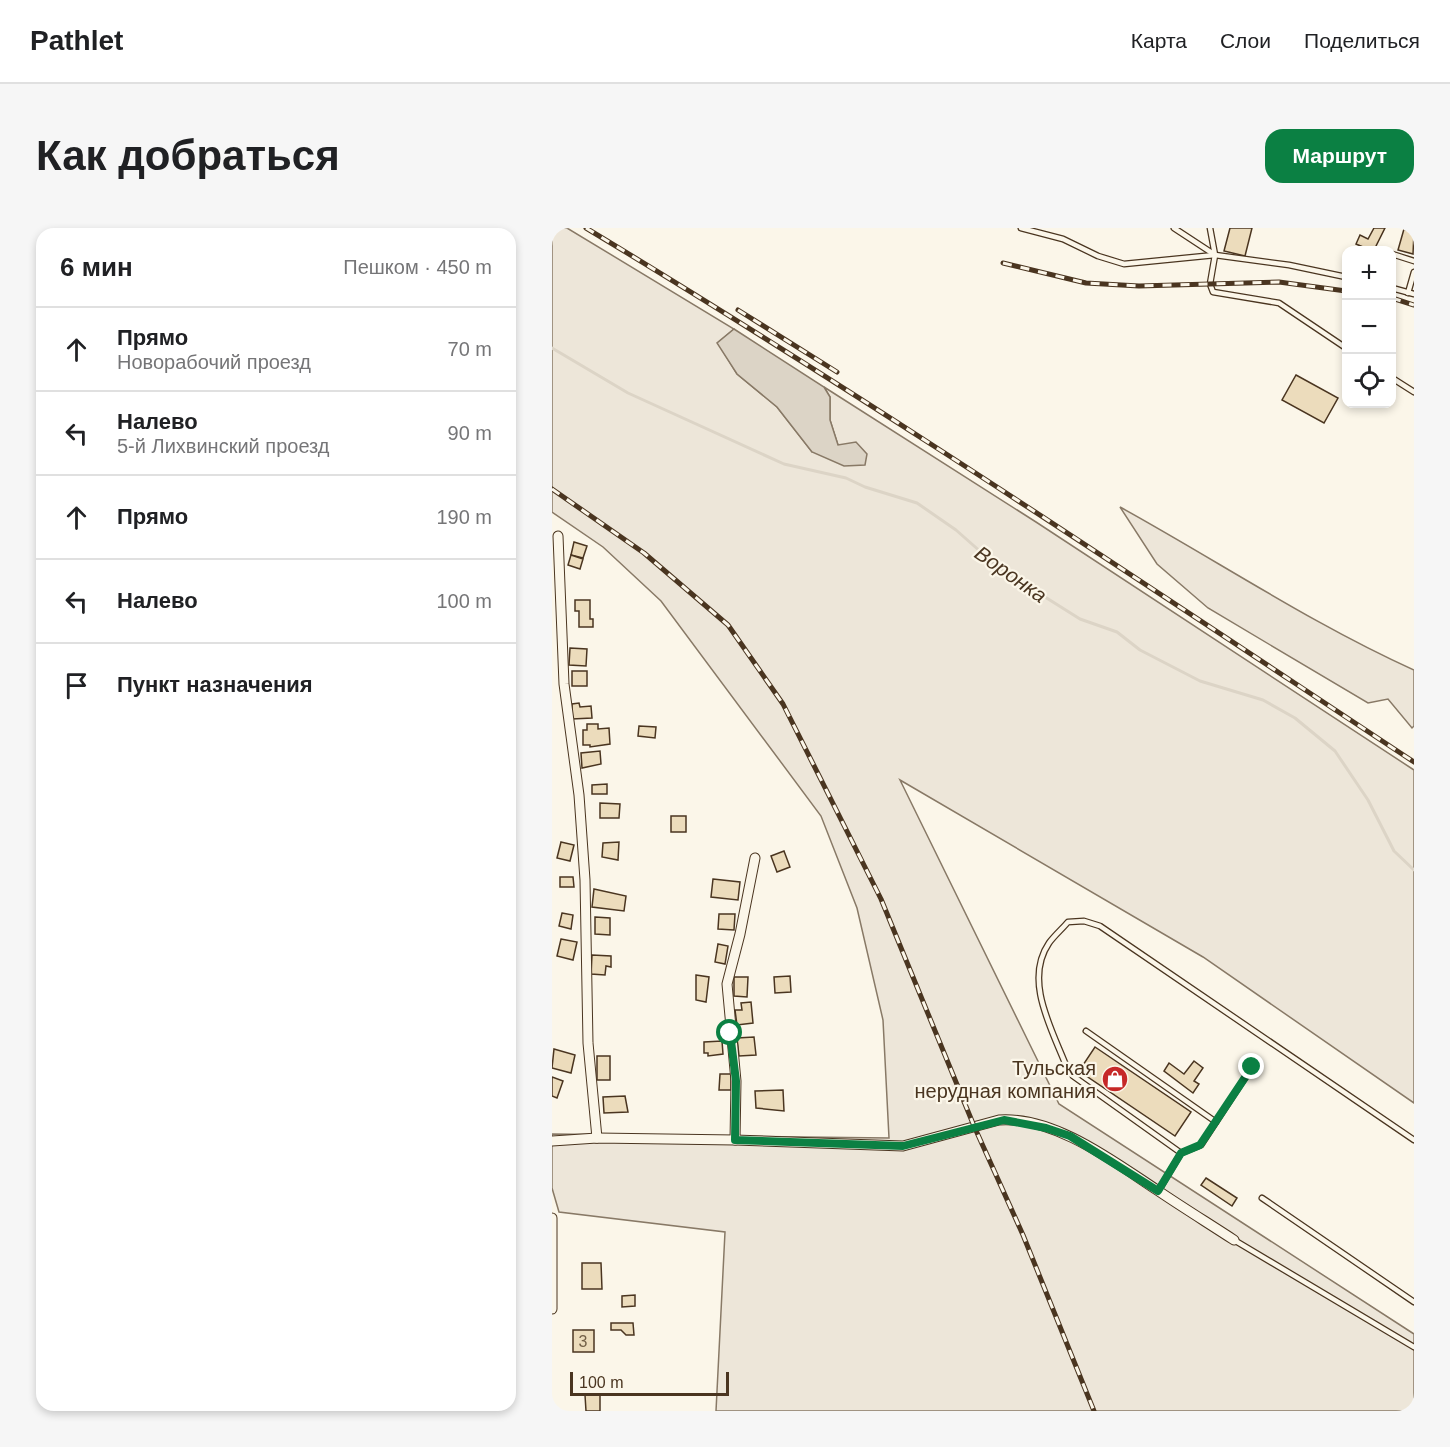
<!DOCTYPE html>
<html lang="ru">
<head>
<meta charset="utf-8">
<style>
  :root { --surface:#fff; --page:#f6f6f6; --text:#202124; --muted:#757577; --line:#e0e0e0; --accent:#0b8043 }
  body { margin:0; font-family:Helvetica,sans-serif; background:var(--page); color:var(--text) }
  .controls { position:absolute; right:18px; top:18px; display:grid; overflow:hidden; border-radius:12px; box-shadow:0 3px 9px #0003 }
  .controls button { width:54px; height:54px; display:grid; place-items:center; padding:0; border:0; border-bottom:2px solid var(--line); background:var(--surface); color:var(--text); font:30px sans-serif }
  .scale { position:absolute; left:18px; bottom:15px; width:159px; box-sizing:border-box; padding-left:6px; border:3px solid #4a3520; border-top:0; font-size:16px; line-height:21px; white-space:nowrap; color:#4a3520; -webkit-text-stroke:4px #fbf6e9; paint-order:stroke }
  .stop { position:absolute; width:18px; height:18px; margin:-14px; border:4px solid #0b8043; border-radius:50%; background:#fff }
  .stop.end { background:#0b8043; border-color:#fff; box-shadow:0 2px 6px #0008 }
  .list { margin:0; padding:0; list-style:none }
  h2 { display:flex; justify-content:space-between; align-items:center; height:78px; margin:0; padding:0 24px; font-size:26px }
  h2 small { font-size:20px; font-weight:400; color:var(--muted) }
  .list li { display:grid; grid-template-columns:39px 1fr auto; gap:18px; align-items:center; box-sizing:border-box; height:84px; padding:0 24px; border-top:2px solid var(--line) }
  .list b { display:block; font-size:22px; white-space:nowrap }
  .list p { margin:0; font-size:20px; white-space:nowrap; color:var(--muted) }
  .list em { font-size:20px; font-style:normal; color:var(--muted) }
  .icon { flex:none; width:33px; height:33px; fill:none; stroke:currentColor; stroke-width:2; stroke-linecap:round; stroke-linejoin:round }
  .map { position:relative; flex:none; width:862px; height:1183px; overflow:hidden; border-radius:18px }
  header { display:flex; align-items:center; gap:36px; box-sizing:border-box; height:84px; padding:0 30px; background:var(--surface); border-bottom:2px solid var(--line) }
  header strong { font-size:28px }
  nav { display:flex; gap:33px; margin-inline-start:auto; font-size:21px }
  .intro { display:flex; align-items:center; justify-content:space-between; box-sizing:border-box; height:144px; padding:0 36px }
  h1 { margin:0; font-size:42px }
  .button { padding:15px 27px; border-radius:18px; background:var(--accent); color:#fff; font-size:21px; font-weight:700 }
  main { display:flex; gap:36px; padding:0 36px }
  aside { flex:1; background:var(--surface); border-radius:18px; box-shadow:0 3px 9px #0003 }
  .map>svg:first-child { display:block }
</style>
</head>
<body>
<header>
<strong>Pathlet</strong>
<nav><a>Карта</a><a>Слои</a><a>Поделиться</a></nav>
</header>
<div class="intro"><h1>Как добраться</h1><a class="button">Маршрут</a></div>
<main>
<aside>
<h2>6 мин<small>Пешком · 450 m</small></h2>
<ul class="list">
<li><svg class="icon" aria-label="ahead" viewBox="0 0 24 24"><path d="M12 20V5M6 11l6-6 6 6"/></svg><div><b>Прямо</b><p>Новорабочий проезд</p></div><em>70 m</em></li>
<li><svg class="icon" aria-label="left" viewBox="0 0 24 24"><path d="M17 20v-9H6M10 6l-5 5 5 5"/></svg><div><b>Налево</b><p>5-й Лихвинский проезд</p></div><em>90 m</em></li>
<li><svg class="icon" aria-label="ahead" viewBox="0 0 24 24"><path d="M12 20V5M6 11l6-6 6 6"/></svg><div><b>Прямо</b></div><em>190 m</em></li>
<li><svg class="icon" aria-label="left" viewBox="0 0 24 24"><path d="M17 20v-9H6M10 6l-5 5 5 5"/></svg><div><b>Налево</b></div><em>100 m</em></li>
<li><svg class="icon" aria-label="arrive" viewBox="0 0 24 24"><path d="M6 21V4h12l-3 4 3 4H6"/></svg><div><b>Пункт назначения</b></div></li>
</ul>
</aside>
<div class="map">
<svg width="862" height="1183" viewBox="0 0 862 1183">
  <rect width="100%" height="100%" fill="#fbf6e9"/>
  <!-- green -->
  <g fill="#ede6d9" stroke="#887966" stroke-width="1.5">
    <polygon points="0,0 15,0 182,101 166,115 185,146 225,179 260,224 286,217 278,192 278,169 272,159 484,294 862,542 862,875 651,729 348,552 507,876 862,1106 862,1183 164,1183 173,1004 7,984 0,960 0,906 337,910 331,792 305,680 269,588 109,373 51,319 0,284"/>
    <path d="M568,279C666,333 760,396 862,442V498L860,500L836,471L816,475L656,380L605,336Z"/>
  </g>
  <!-- water -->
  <polygon fill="#dcd4c6" stroke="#887966" stroke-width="1.5" points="182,101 272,159 278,169 278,192 286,217 304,214 315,226 313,237 292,238 260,224 225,179 185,146 165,115"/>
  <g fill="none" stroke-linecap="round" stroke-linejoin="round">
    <!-- stream -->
    <polyline stroke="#dcd4c6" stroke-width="3" points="0,120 76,165 232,236 294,250 313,259 365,275 404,302 447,340 528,391 565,404 588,422 648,453 711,472 743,490 783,523 816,572 842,623 862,642"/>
  </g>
  <!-- building -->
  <g fill="#ecdcbc" stroke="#4a3520" stroke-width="1.5">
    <polygon points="678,0 700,0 693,28 672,23"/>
    <polygon points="822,0 833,0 822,22 810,22 811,19 804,16 808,7 816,11"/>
    <polygon points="852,1 862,4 861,26 846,22"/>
    <polygon points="744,147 786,170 772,195 730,172"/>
    <polygon points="22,314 35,318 31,330 19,327"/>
    <polygon points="19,327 31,331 28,341 16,337"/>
    <polygon points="23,372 38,372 38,391 41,391 41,399 27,399 27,383 23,383"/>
    <polygon points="18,420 35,421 34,438 17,437"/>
    <rect x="20" y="443" width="15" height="15"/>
    <polygon points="27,475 28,479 39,478 40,490 20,491 20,476"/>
    <polygon points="35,496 46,496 46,501 57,500 58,516 38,519 38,517 31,517 31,502 35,502"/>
    <polygon points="87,498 104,499 103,510 86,508"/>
    <polygon points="48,523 49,536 30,540 29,525"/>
    <polygon points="55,556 55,566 40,566 40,557"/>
    <polygon points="48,575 68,576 67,590 48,590"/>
    <rect x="119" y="588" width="15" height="16"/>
    <polygon points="9,614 22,617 18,633 5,630"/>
    <polygon points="67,614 66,632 50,629 51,615"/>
    <polygon points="232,623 238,639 225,644 219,628"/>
    <polygon points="8,649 21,649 22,659 8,659"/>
    <polygon points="161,651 188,654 186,672 159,669"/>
    <polygon points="42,661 74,668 72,683 40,679"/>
    <polygon points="10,685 21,687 19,701 7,698"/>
    <polygon points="167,686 183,686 182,702 166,701"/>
    <polygon points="43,689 58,690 58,707 43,706"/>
    <polygon points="9,711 25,714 21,732 5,728"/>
    <polygon points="166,716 176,718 173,736 163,734"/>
    <polygon points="40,727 59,728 59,739 54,738 53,747 39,746"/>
    <polygon points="144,747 157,749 154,774 144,772"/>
    <polygon points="238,748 239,764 223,765 222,749"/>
    <polygon points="182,749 196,749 195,769 182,768"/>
    <polygon points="199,774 201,795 185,797 183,782 190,782 189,775"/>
    <polygon points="202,809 204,827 187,828 185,810"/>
    <polygon points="170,813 171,826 156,828 156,825 152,825 152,814"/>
    <polygon points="543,819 639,884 623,908 527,843"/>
    <polygon points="2,821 23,827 19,845 0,840"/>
    <rect x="45" y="828" width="13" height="24"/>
    <polygon points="642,833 651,840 642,853 647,856 641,865 612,843 617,835 632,846"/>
    <polygon points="168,846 179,846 179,862 167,862"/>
    <polygon points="0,849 11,853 5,870 0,868"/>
    <polygon points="231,862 232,883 204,880 203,863"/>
    <polygon points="73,868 76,884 52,885 51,869"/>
    <polygon points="654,950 685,970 680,978 649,957"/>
    <polygon points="30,1035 49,1035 50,1061 30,1061"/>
    <polygon points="83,1067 83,1078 70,1079 70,1068"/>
    <polygon points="59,1095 81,1095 82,1107 74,1107 69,1102 59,1102"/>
    <rect x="21" y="1102" width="21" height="22"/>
    <polygon points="33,1167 48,1167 48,1183 34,1183"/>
  </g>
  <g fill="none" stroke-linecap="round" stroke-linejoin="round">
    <defs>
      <g id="service">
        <polyline points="469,0 511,11 546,28 572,36 663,27"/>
        <polyline points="622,0 663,27 737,37 794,49"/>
        <polyline points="658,0 663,27 658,56 661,64 727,75 794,120"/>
        <polyline points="840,26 862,33"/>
        <polyline points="840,60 862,66"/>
        <polyline points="856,65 862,44"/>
        <polyline points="840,150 862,164"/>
        <polyline points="534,803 664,894"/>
        <polyline points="629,925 649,917 700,839"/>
        <path d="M607,962L629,925L521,848L515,840C501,803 471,753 497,715C502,708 510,701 516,694L532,693L548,698L862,912"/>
        <polyline points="710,970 862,1074"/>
        <polyline points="682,1012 862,1119"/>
      </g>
      <g id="minor">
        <polyline points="6,308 12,456 27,567 33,652 36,815 45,910"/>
        <polyline points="183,912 184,853 175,756 188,706 203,630"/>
        <path d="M0,913L45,910L183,912L351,918L447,892C502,888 561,933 605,962C630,979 656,995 682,1012"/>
        <polyline points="0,990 0,1081"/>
      </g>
    </defs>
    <!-- service casing -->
    <use href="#service" stroke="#4a3520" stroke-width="7"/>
    <!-- minor casing -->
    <use href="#minor" stroke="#4a3520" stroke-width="11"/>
    <!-- service -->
    <use href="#service" stroke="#fbf6e9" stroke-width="4.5"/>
    <!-- minor -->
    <use href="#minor" stroke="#fbf6e9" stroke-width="9"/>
    <defs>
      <g id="rail">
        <path d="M34,0C316,170 588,353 862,534"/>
        <polyline points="451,35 534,55 587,58 727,54 794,63"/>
        <polyline points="840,70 862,77"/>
        <polyline points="186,82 285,144"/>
        <polyline points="0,261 92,325 176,397 231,476 329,671 422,898 471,1007 542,1183"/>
      </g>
    </defs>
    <!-- rail casing -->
    <use href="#rail" stroke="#4a3520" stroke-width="5"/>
    <!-- rail -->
    <use href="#rail" stroke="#fbf6e9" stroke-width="3" stroke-dasharray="9" stroke-linecap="butt"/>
  </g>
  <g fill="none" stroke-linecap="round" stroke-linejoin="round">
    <!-- route -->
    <polyline stroke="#0b8043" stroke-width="8" points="178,805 184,853 183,912 351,918 452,892 494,900 518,908 606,963 629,925 648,917 700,839"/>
  </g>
  <!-- icons -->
  <defs>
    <symbol id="shop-disc" viewBox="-11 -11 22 22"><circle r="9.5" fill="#c62828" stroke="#fbf6e9"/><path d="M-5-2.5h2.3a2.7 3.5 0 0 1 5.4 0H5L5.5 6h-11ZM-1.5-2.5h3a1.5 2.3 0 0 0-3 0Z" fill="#fff"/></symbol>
  </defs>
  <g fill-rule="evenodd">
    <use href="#shop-disc" x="548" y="836" width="30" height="30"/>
  </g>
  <g text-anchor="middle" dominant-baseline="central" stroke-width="4.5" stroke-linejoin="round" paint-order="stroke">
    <!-- number labels -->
    <g font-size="16" fill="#725f47">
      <text x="31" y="1113">3</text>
    </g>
    <!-- poi labels -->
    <g font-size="20" fill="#4a3520" stroke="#fbf6e9" text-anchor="end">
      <text x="544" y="840">Тульская<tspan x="544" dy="23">нерудная компания</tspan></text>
    </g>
    <!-- water labels -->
    <g font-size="21" font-style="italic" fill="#4a3520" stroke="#fbf6e9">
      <text transform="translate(459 346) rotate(35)">Воронка</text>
    </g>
  </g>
</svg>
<div class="controls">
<button>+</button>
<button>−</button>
<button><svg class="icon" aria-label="locate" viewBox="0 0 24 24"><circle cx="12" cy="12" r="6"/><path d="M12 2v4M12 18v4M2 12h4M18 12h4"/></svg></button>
</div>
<div class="scale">100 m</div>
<div class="stop" style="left:178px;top:805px"></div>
<div class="stop end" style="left:700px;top:839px"></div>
</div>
</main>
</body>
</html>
